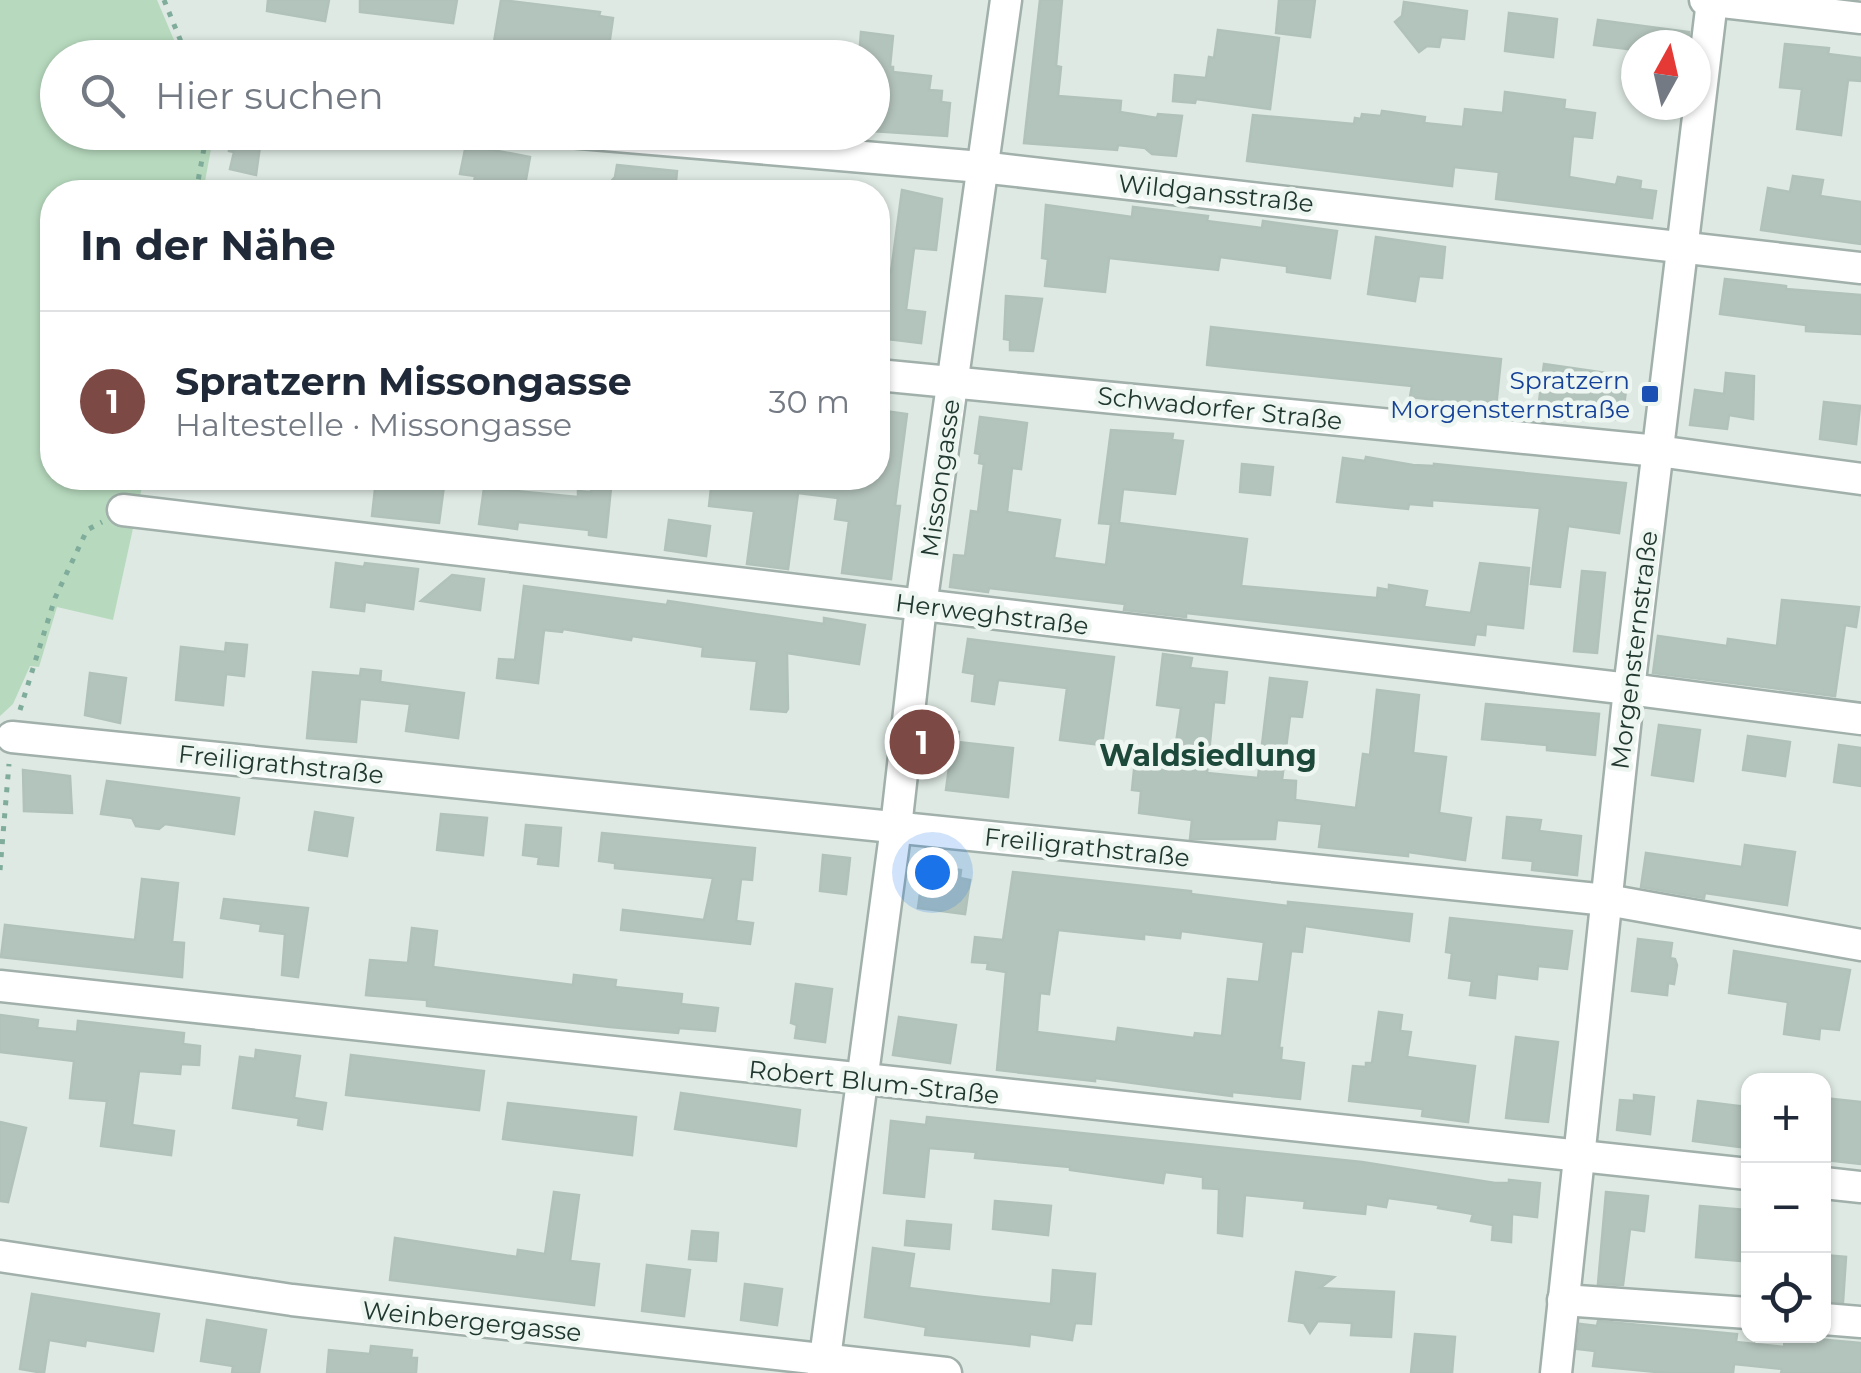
<!DOCTYPE html>
<html lang="de">
<head>
<meta charset="utf-8">
<style>
  :root { --surface:#fff; --page:#f6f6f7; --text:#1f2937; --muted:#747a83; --line:#e0e1e3; --accent:#7d4945 }
  body { margin:0; font-family:Montserrat,sans-serif; background:var(--page); color:var(--text) }
  .controls { position:absolute; right:30px; bottom:30px; display:grid; overflow:hidden; border-radius:20px; box-shadow:0 2px 8px #0004 }
  .controls button { width:90px; height:90px; display:grid; place-items:center; padding:0; border:0; border-bottom:2px solid var(--line); background:var(--surface); color:var(--text); font:50px sans-serif }
  .compass { position:absolute; left:1621px; top:30px; width:90px; height:90px; border-radius:50%; background:var(--surface); box-shadow:0 2px 8px #0004; rotate:8deg }
  .you { position:absolute; left:932px; top:872px; width:35px; height:35px; margin:-25px; border:8px solid #fff; border-radius:50%; background:#1a73e8; box-shadow:0 0 0 15px #1a73e833 }
  .badge { display:grid; place-items:center; width:65px; height:65px; border-radius:50%; background:var(--accent); color:#fff; font-size:32px; font-weight:700 }
  .pin { position:absolute; translate:-50% -50%; border:5px solid #fff; box-shadow:0 2px 10px #0006 }
  .list { margin:0; padding:0; list-style:none }
  h2 { display:flex; justify-content:space-between; align-items:center; height:130px; margin:0; padding:0 40px; font-size:42px }
  h2 small { font-size:32px; font-weight:400; color:var(--muted) }
  .list li { display:grid; grid-template-columns:65px 1fr auto; gap:30px; align-items:center; box-sizing:border-box; height:180px; padding:0 40px; border-top:2px solid var(--line) }
  .list b { display:block; font-size:38px; white-space:nowrap }
  .list p { margin:0; font-size:32px; white-space:nowrap; color:var(--muted) }
  .list em { font-size:32px; font-style:normal; color:var(--muted) }
  .icon { flex:none; width:55px; height:55px; fill:none; stroke:currentColor; stroke-width:2; stroke-linecap:round; stroke-linejoin:round }
  .map { position:relative; flex:none; width:1861px; height:1373px; overflow:hidden }
  .search { position:absolute; background:var(--surface); box-shadow:0 2px 8px #0004; left:40px; top:40px; width:850px; height:110px; display:flex; align-items:center; gap:25px; box-sizing:border-box; padding:0 35px; border-radius:55px; color:var(--muted); font-size:38px }
  .panel { position:absolute; background:var(--surface); box-shadow:0 2px 8px #0004; left:40px; top:180px; width:850px; height:310px; border-radius:40px }
  .map>svg:first-child { display:block }
</style>
</head>
<body>
<div class="map">
<svg width="1861" height="1373" viewBox="0 0 1861 1373">
  <rect width="100%" height="100%" fill="#dee9e3"/>
  <!-- green -->
  <polygon fill="#b7dabe" points="0,0 157,0 180,54 184,57 58,58 58,132 214,133 203,192 52,192 52,478 144,478 113,620 57,607 39,667 30,666 13,704 0,716"/>
  <!-- building -->
  <g fill="#b3c4bc" stroke="#b1c2ba" stroke-width="2.5" fill-rule="evenodd">
    <polygon points="268,0 329,0 325,21 267,11"/>
    <polygon points="360,0 457,0 453,23 360,12"/>
    <polygon points="501,0 600,12 599,16 613,18 609,46 603,45 601,58 512,58 492,54"/>
    <polygon points="1040,0 1062,0 1056,66 1061,67 1058,96 1121,101 1120,112 1157,118 1158,114 1182,116 1176,156 1152,154 1145,148 1118,145 1117,150 1024,143"/>
    <polygon points="1279,0 1315,0 1310,37 1276,33"/>
    <polygon points="1404,2 1467,11 1464,39 1441,37 1439,47 1427,46 1419,52 1395,22 1402,16"/>
    <polygon points="1509,13 1557,19 1553,57 1505,51"/>
    <polygon points="1598,20 1689,32 1688,45 1636,45 1636,50 1594,45"/>
    <polygon points="1218,30 1279,38 1270,109 1196,99 1195,103 1173,101 1175,75 1206,78 1209,57 1214,58"/>
    <polygon points="861,32 893,36 890,67 893,67 893,72 931,76 929,90 942,91 941,102 950,103 947,136 872,131 872,58 859,58"/>
    <polygon points="1785,44 1829,48 1828,54 1861,58 1861,81 1848,80 1841,135 1797,129 1802,89 1780,87"/>
    <polygon points="1505,92 1565,100 1564,109 1595,113 1592,138 1573,136 1569,177 1616,185 1618,177 1641,181 1640,189 1656,191 1652,218 1496,199 1499,172 1454,167 1452,186 1247,161 1253,115 1354,124 1355,118 1361,119 1362,114 1381,116 1382,111 1425,117 1424,123 1463,127 1465,109 1503,113"/>
    <polygon points="232,132 262,132 256,175 230,169 234,152 229,151"/>
    <polygon points="466,145 530,157 525,185 514,183 512,189 474,183 475,176 460,174"/>
    <polygon points="617,165 677,171 675,192 601,192 615,177"/>
    <polygon points="1793,176 1823,180 1820,196 1861,202 1861,244 1761,230 1768,188 1790,192"/>
    <polygon points="902,190 942,199 936,250 914,248 906,310 925,312 921,343 878,338 878,270 891,272"/>
    <polygon points="1046,205 1132,217 1133,207 1208,216 1207,221 1262,228 1263,221 1337,231 1330,278 1287,272 1287,266 1220,257 1218,270 1109,258 1105,292 1045,286 1048,259 1042,258"/>
    <polygon points="1376,237 1445,247 1442,278 1419,276 1415,301 1368,294"/>
    <polygon points="1725,279 1786,286 1786,289 1861,295 1861,334 1806,331 1806,325 1720,314"/>
    <polygon points="1006,296 1042,299 1033,351 1010,350 1010,340 1004,339"/>
    <polygon points="1211,327 1501,359 1496,407 1410,397 1412,386 1207,365"/>
    <polygon points="1544,364 1628,376 1622,420 1538,409"/>
    <polygon points="1726,373 1754,376 1753,419 1729,415 1727,429 1690,425 1695,390 1724,394"/>
    <polygon points="1824,402 1860,406 1856,444 1820,439"/>
    <polygon points="878,410 907,414 895,506 900,506 891,579 842,573 849,521 835,519 838,498 798,493 788,569 747,564 754,511 709,506 712,480 764,486 765,478 878,478"/>
    <polygon points="980,417 1027,423 1021,469 1012,468 1007,512 1060,520 1054,558 1106,565 1111,524 1099,523 1111,430 1173,434 1172,440 1183,441 1175,494 1123,489 1119,523 1247,539 1241,586 1377,598 1378,588 1389,590 1389,585 1427,591 1424,607 1471,613 1480,563 1529,568 1523,628 1486,624 1485,635 1476,634 1474,645 1186,613 1186,617 1124,610 1125,604 989,588 988,592 950,587 954,555 965,556 971,511 978,512 984,464 979,463 980,454 975,453"/>
    <polygon points="1366,457 1413,465 1434,466 1434,464 1626,483 1619,533 1568,526 1560,587 1531,584 1540,508 1432,500 1432,506 1409,504 1408,509 1337,502 1343,458 1365,461"/>
    <polygon points="1242,464 1273,467 1270,495 1240,492"/>
    <polygon points="592,478 612,478 606,537 589,535 589,530 518,522 517,529 479,524 484,488 578,497 578,491 591,492"/>
    <polygon points="376,480 444,486 439,523 372,516"/>
    <polygon points="669,520 710,526 706,556 665,550"/>
    <polygon points="336,563 364,567 365,563 418,569 413,609 365,602 364,611 331,607"/>
    <polygon points="1582,571 1605,573 1597,653 1574,651"/>
    <polygon points="452,575 484,579 480,610 421,601"/>
    <polygon points="524,586 667,605 668,601 824,624 824,618 865,625 859,664 787,653 788,709 786,712 751,709 757,661 702,656 703,647 632,636 631,640 563,629 562,632 544,630 538,683 497,678 499,659 515,660"/>
    <polygon points="1782,600 1859,607 1856,627 1845,625 1835,696 1653,673 1658,636 1727,646 1728,639 1777,646"/>
    <polygon points="968,639 1114,657 1102,745 1060,740 1067,688 998,680 994,704 972,701 975,674 963,672"/>
    <polygon points="226,643 247,645 244,676 226,674 223,705 176,700 181,647 225,652"/>
    <polygon points="1163,654 1192,658 1190,668 1227,672 1224,703 1214,702 1207,773 1258,778 1270,678 1307,682 1302,717 1290,716 1282,780 1296,781 1295,800 1356,808 1363,754 1370,755 1377,690 1419,695 1413,753 1446,757 1439,813 1471,818 1465,860 1408,852 1408,856 1319,847 1322,824 1277,820 1275,839 1190,839 1192,820 1139,813 1141,791 1132,790 1135,760 1173,764 1181,708 1157,705"/>
    <polygon points="361,669 381,671 380,682 464,693 458,738 406,731 410,704 360,699 356,742 307,738 313,672 360,676"/>
    <polygon points="90,673 126,678 120,723 85,715"/>
    <polygon points="1486,704 1599,714 1595,755 1547,750 1547,745 1482,739"/>
    <polygon points="1659,725 1700,730 1693,781 1652,775"/>
    <polygon points="938,730 959,732 958,742 1013,748 1008,797 946,790 950,760 935,759"/>
    <polygon points="1748,736 1790,742 1785,776 1743,770"/>
    <polygon points="1839,745 1861,748 1861,786 1834,782"/>
    <polygon points="23,770 70,776 72,813 24,811"/>
    <polygon points="107,781 239,798 234,834 165,824 159,829 136,826 132,818 101,814"/>
    <polygon points="315,812 353,818 347,856 309,850"/>
    <polygon points="441,814 487,818 483,855 437,850"/>
    <polygon points="1507,817 1541,820 1539,831 1581,836 1577,875 1532,870 1533,861 1503,858"/>
    <polygon points="526,825 561,828 558,866 538,864 539,857 523,855"/>
    <polygon points="602,833 755,848 752,880 741,879 736,921 753,923 750,944 621,930 623,910 704,920 713,878 615,868 615,863 599,861"/>
    <polygon points="1745,845 1795,852 1787,905 1705,893 1704,898 1641,887 1646,853 1742,867"/>
    <polygon points="823,855 850,858 846,894 820,891"/>
    <polygon points="924,865 961,870 960,878 970,880 965,914 918,908"/>
    <path d="M1013,872L1191,891V894L1288,906V902L1412,914L1409,941L1305,926L1302,952L1291,951L1279,1048H1282L1281,1060L1304,1063L1300,1099L1232,1092V1096L1095,1078V1081L997,1070L1006,972L987,969L988,963L972,962L975,937L1003,940ZM1058,930L1144,939V934L1180,938L1181,931L1264,942L1259,982L1228,979L1222,1036L1195,1033L1194,1038L1118,1028L1116,1042L1037,1032L1040,993L1049,994Z"/>
    <polygon points="142,879 178,883 172,942 184,943 182,977 1,957 5,925 135,940"/>
    <polygon points="224,899 308,908 298,977 282,975 285,934 260,931 261,924 221,918"/>
    <polygon points="1450,918 1572,931 1567,969 1538,966 1537,979 1497,974 1495,998 1470,995 1472,981 1449,978 1452,953 1446,952"/>
    <polygon points="412,928 437,931 433,967 573,985 574,975 616,980 615,987 682,994 681,1004 718,1008 715,1031 679,1028 678,1033 610,1027 427,1006 427,1000 366,995 370,960 408,963"/>
    <polygon points="1638,939 1672,943 1670,958 1675,959 1677,965 1674,984 1668,983 1667,995 1632,991"/>
    <polygon points="1734,951 1850,970 1839,1030 1820,1028 1819,1039 1784,1034 1788,1002 1729,993"/>
    <polygon points="796,984 832,989 825,1042 795,1038 797,1025 791,1023"/>
    <polygon points="1379,1012 1402,1015 1400,1031 1411,1032 1407,1057 1475,1066 1468,1122 1422,1116 1423,1109 1349,1101 1353,1066 1366,1067 1366,1063 1372,1063"/>
    <polygon points="0,1015 38,1020 37,1028 77,1032 78,1021 184,1033 183,1044 200,1046 199,1065 181,1064 180,1074 139,1071 132,1125 174,1131 171,1155 101,1146 107,1101 70,1098 74,1061 0,1052"/>
    <polygon points="899,1017 956,1025 950,1063 893,1055"/>
    <polygon points="1516,1037 1558,1042 1548,1122 1506,1118"/>
    <polygon points="256,1050 300,1056 294,1098 326,1103 322,1129 298,1125 299,1118 233,1108 240,1057 255,1059"/>
    <polygon points="351,1055 484,1071 479,1110 346,1095"/>
    <polygon points="681,1093 800,1110 796,1146 675,1129"/>
    <polygon points="1634,1095 1654,1097 1650,1134 1617,1130 1620,1100 1634,1101"/>
    <polygon points="1824,1098 1861,1102 1861,1164 1824,1160"/>
    <polygon points="1698,1101 1748,1107 1748,1148 1693,1141"/>
    <polygon points="508,1103 636,1117 632,1155 503,1139"/>
    <polygon points="927,1117 1362,1162 1495,1183 1509,1183 1509,1180 1540,1183 1537,1217 1512,1214 1511,1242 1492,1240 1493,1225 1471,1221 1473,1214 1438,1208 1439,1205 1388,1198 1386,1207 1366,1204 1365,1214 1304,1208 1305,1201 1245,1195 1242,1236 1218,1233 1219,1189 1203,1188 1203,1177 1165,1172 1163,1183 1070,1170 1070,1167 975,1158 976,1152 929,1148 924,1197 884,1193 891,1121 926,1125"/>
    <polygon points="0,1122 26,1128 8,1202 0,1201"/>
    <polygon points="554,1192 579,1195 570,1261 599,1264 594,1305 390,1280 395,1238 517,1257 518,1250 545,1254"/>
    <polygon points="1606,1192 1648,1196 1644,1231 1630,1229 1623,1285 1598,1284"/>
    <polygon points="995,1201 1051,1206 1048,1235 993,1229"/>
    <polygon points="1700,1206 1745,1210 1740,1261 1696,1257"/>
    <polygon points="907,1221 951,1225 949,1249 905,1245"/>
    <polygon points="692,1231 718,1233 716,1261 689,1259"/>
    <polygon points="873,1248 914,1254 909,1288 982,1297 1051,1304 1053,1270 1095,1274 1091,1324 1075,1323 1072,1340 1030,1334 1029,1346 925,1335 926,1327 865,1317"/>
    <polygon points="1824,1255 1846,1257 1843,1302 1824,1301"/>
    <polygon points="647,1265 690,1270 684,1316 642,1311"/>
    <polygon points="1296,1272 1334,1277 1320,1288 1394,1292 1391,1337 1351,1335 1352,1323 1318,1321 1310,1333 1304,1323 1289,1321"/>
    <polygon points="745,1284 782,1289 777,1325 741,1320"/>
    <polygon points="32,1294 159,1314 153,1351 86,1340 85,1346 49,1340 44,1373 20,1369"/>
    <polygon points="207,1320 266,1330 259,1373 232,1373 233,1366 201,1361"/>
    <polygon points="1598,1321 1737,1334 1736,1342 1784,1347 1785,1336 1861,1343 1861,1373 1781,1373 1782,1369 1734,1364 1733,1373 1667,1373 1593,1366 1595,1351 1577,1349 1580,1324 1597,1326"/>
    <polygon points="1415,1334 1455,1337 1452,1373 1411,1373"/>
    <polygon points="371,1346 412,1350 411,1358 417,1358 416,1373 327,1373 329,1350 370,1354"/>
  </g>
  <g fill="none" stroke-linecap="round" stroke-linejoin="round">
    <defs>
      <g id="minor">
        <polyline points="1705,0 1861,18"/>
        <polyline points="569,132 981,167 1861,268"/>
        <polyline points="878,375 1658,451 1861,479"/>
        <polyline points="123,510 1629,689 1861,719"/>
        <polyline points="12,737 1607,900 1861,945"/>
        <polyline points="0,986 1748,1174"/>
        <polyline points="1824,1183 1861,1187"/>
        <polyline points="0,1256 292,1300 946,1373"/>
        <polyline points="1563,1300 1748,1313"/>
        <polyline points="1824,1319 1861,1322"/>
        <polyline points="823,1373 896,827 921,606 1006,0"/>
        <polyline points="1556,1373 1629,689 1712,1"/>
      </g>
    </defs>
    <!-- minor casing -->
    <use href="#minor" stroke="#a1b0aa" stroke-width="35"/>
    <!-- path -->
    <g stroke="#7fac9b" stroke-width="5" stroke-dasharray="5 8" stroke-linecap="butt">
      <polyline points="164,0 184,49 197,58"/>
      <polyline points="196,192 207,132"/>
      <polyline points="20,710 55,598 87,530 102,522"/>
      <polyline points="0,870 9,764"/>
    </g>
    <!-- minor -->
    <use href="#minor" stroke="#fff" stroke-width="30"/>
  </g>
  <!-- markers -->
  <rect fill="#1a4fb4" stroke="#eef6f1" stroke-width="4" x="1640" y="384" width="20" height="20" rx="5"/>
  <g text-anchor="middle" dominant-baseline="central" stroke-width="9" stroke-linejoin="round" paint-order="stroke">
    <!-- street labels -->
    <g font-size="25" fill="#203830" stroke="#eef6f1">
      <text transform="translate(1216 193) rotate(6)">Wildgansstraße</text>
      <text transform="translate(1220 408) rotate(6)">Schwadorfer Straße</text>
      <text transform="translate(940 478) rotate(-82)">Missongasse</text>
      <text transform="translate(992 614) rotate(7)">Herweghstraße</text>
      <text transform="translate(1634 650) rotate(-83)">Morgensternstraße</text>
      <text transform="translate(281 764) rotate(6)">Freiligrathstraße</text>
      <text transform="translate(1087 847) rotate(6)">Freiligrathstraße</text>
      <text transform="translate(874 1082) rotate(6)">Robert Blum-Straße</text>
      <text transform="translate(472 1321) rotate(6)">Weinbergergasse</text>
    </g>
    <!-- transit labels -->
    <g font-size="25" fill="#164399" stroke="#eef6f1" text-anchor="end">
      <text x="1630" y="380">Spratzern<tspan x="1630" dy="29">Morgensternstraße</tspan></text>
    </g>
    <!-- quarter labels -->
    <g font-size="30" font-weight="bold" fill="#1d493b" stroke="#eef6f1">
      <text x="1208" y="755">Waldsiedlung</text>
    </g>
  </g>
</svg>
<div class="controls">
<button>+</button>
<button>−</button>
<button><svg class="icon" aria-label="locate" viewBox="0 0 24 24"><circle cx="12" cy="12" r="6"/><path d="M12 2v4M12 18v4M2 12h4M18 12h4"/></svg></button>
</div>
<svg class="compass" viewBox="-18 -18 36 36"><path d="M0-13l5 13h-10z" fill="#e53935"/><path d="M0 13l5-13h-10z" fill="#747a83"/></svg>
<div class="you"></div>
<div class="pin badge" style="left:922px;top:742px">1</div>
<div class="search"><svg class="icon" aria-label="search" viewBox="0 0 24 24"><circle cx="10" cy="10" r="6"/><path d="M15 15l6 6"/></svg>Hier suchen</div>
<section class="panel">
<h2>In der Nähe<small></small></h2>
<ul class="list">
<li><span class="badge">1</span><div><b>Spratzern Missongasse</b><p>Haltestelle · Missongasse</p></div><em>30 m</em></li>
</ul>
</section>
</div>
</body>
</html>
